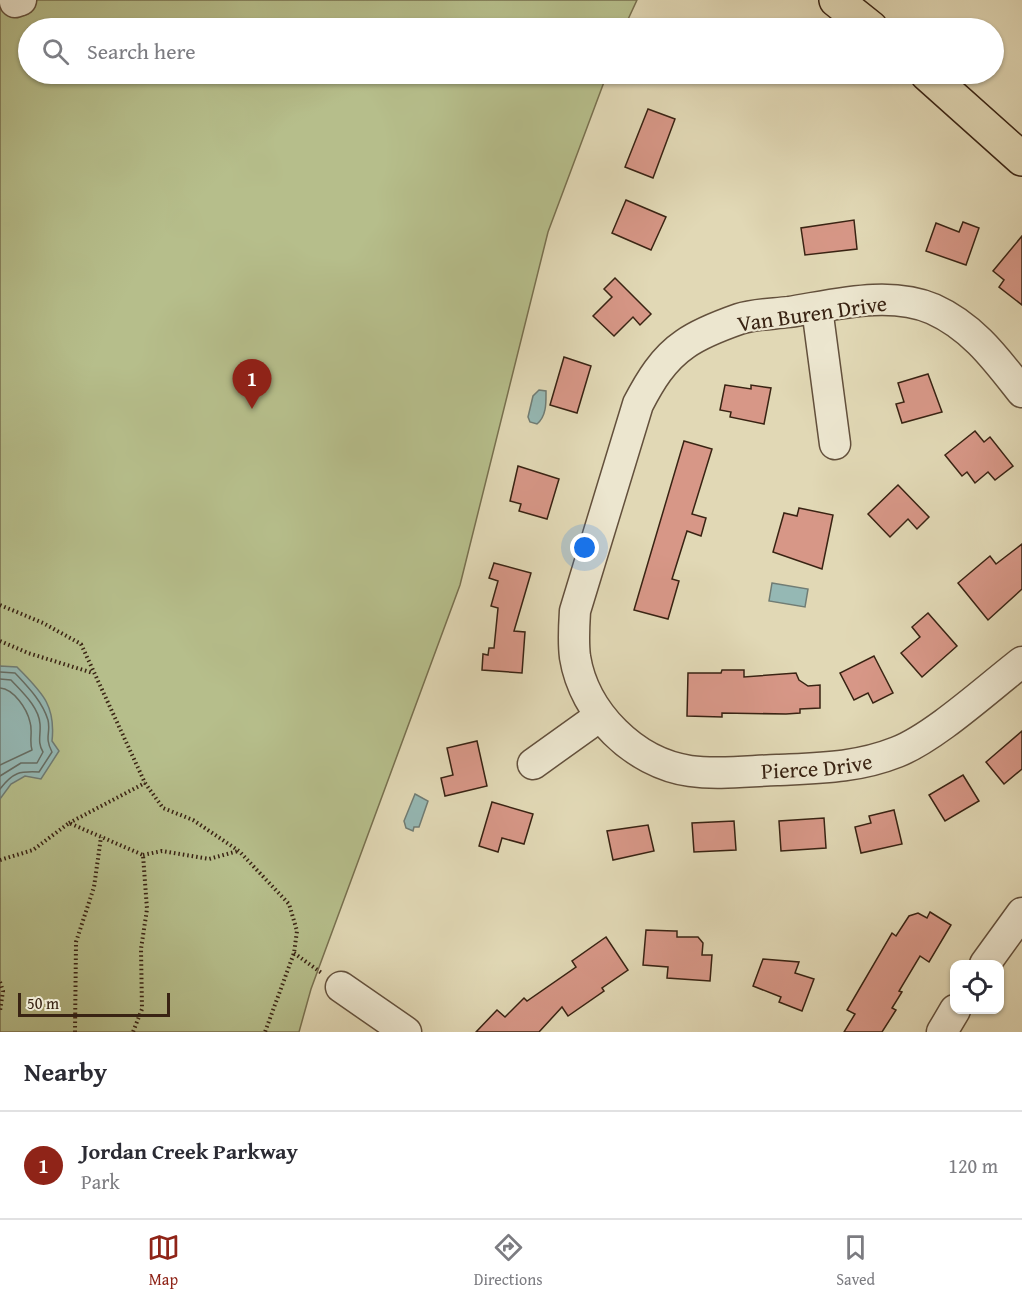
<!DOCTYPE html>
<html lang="en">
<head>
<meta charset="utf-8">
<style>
  :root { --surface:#fff; --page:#f2f2f3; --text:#2b2b33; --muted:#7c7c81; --line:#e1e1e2; --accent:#8f2418 }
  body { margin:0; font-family:"Gentium Book Plus",serif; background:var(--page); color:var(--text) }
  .controls { position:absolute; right:18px; bottom:18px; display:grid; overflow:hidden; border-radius:12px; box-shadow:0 2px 4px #0004 }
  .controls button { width:54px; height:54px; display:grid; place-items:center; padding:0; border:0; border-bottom:2px solid var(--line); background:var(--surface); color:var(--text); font:30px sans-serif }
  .scale { position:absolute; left:18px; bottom:15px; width:152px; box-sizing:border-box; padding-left:6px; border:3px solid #392313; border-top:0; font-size:16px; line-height:21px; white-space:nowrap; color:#392313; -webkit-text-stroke:4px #ece6cf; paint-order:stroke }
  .you { position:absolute; left:585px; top:548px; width:21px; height:21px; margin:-15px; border:4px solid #fff; border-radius:50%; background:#1a73e8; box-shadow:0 0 0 9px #1a73e833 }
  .badge { display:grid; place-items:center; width:39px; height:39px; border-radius:50%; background:var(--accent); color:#fff; font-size:20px; font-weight:700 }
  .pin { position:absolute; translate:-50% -50px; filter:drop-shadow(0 2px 3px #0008) }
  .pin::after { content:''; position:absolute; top:32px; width:21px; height:18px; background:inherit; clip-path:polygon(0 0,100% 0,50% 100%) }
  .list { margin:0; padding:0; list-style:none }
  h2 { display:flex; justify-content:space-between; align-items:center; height:78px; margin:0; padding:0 24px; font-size:26px }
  h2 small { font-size:20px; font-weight:400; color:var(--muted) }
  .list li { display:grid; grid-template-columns:39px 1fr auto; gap:18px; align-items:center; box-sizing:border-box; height:108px; padding:0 24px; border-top:2px solid var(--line) }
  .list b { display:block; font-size:22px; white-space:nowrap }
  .list p { margin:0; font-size:20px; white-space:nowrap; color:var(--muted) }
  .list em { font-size:20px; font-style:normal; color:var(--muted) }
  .icon { flex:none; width:33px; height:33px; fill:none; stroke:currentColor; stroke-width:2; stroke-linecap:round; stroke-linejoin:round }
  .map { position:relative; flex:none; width:1022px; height:1032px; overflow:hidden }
  .search { position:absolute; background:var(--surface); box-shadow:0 2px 4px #0004; left:18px; right:18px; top:18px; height:66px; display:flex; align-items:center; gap:15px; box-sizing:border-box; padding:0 21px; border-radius:33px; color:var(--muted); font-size:22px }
  .sheet { height:186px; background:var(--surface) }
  nav { display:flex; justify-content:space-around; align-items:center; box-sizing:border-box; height:84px; border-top:2px solid var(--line); background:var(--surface); font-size:16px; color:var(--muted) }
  nav a { display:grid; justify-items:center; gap:3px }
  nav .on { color:var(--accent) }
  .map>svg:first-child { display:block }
</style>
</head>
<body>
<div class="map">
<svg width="1022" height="1032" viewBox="0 0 1022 1032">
  <rect width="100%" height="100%" fill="#e1d8b5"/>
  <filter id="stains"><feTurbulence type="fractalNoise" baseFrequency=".00333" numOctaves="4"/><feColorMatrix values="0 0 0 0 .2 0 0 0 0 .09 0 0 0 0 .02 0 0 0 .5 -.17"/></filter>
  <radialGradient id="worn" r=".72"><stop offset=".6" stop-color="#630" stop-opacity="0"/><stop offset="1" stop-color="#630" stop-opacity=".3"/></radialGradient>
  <!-- green -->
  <polygon fill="#b6be8b" stroke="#78704f" stroke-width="1.5" points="0,0 637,0 624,28 28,28 28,74 607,74 548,232 460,585 311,989 299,1032 0,1032"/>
  <!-- water -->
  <g fill="#95b8b4" stroke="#707c74" stroke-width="1.5">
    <path d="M539,390L546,391C546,401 547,416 537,424L530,422L528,417L533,396Z"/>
    <polygon points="772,583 808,589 805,607 769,601"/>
    <path d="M0,666L17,667C41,692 56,704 52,741L59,751L41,779L25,776L11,784L0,799Z"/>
    <polygon points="415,794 428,801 419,827 414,827 413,831 406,828 404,821"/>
  </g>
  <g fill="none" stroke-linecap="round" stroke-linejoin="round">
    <!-- shore -->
    <g stroke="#676e64" stroke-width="1.5">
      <path d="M0,672L15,673C28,687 42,701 48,720C51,733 44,737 52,752L39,772C20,771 13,772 0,789"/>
      <path d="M0,679L11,680C22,692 39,707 40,724C41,735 37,742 43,752L37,763H21L0,776"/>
      <path d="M0,688C14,689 27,709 30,722C33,731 29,741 32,750L0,765"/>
    </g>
  </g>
  <!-- building -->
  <g fill="#d79787" stroke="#392313" stroke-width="1.5">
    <polygon points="648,109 675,119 653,178 625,167"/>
    <polygon points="626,200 666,217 651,250 612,233"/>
    <polygon points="854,220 857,249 805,255 801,228"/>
    <polygon points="963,222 979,228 966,265 926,251 936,223 959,232"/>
    <polygon points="1022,236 1022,305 999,287 1004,280 993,271"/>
    <polygon points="615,278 651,314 640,325 633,317 614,336 593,316 612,297 604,289"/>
    <polygon points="564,357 591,366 577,413 550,405"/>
    <polygon points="928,374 942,412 902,423 896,404 904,402 898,383"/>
    <polygon points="725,385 751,389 751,385 771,388 764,424 730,417 731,412 720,410"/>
    <polygon points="975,431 984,442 990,437 1013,466 995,480 988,472 975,483 967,472 962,476 945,455"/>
    <polygon points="684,441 712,449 692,514 706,518 701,536 687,531 672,579 679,581 668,619 634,610"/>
    <polygon points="518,466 559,479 547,519 519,511 521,504 510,501"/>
    <polygon points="898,485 929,517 917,529 908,519 890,537 868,514"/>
    <polygon points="799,508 833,515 822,569 773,552 784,513 797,516"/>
    <polygon points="1022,544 1022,589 988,620 958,583 990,556 996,564"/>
    <polygon points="494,563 531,573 514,631 525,632 522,673 482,670 483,654 488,655 489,648 494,648 498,608 491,606 498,581 489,578"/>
    <polygon points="928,613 957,646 922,677 901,653 920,637 912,627"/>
    <polygon points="874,656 893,693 873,703 868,693 854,700 840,673"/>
    <polygon points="722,670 744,670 744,677 796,673 799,680 808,686 820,685 820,708 800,709 800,713 786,714 722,713 722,717 687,716 688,673 721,673"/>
    <polygon points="1022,731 1022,769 1004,784 986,762"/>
    <polygon points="477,741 487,786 445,796 441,778 453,775 447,748"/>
    <polygon points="963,775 979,801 945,821 929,795"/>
    <polygon points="492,802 533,814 524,844 502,838 498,852 479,846"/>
    <polygon points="894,810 902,844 861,853 855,827 871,823 869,816"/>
    <polygon points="824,818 826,848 781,851 779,821"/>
    <polygon points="734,821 736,850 694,852 692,823"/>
    <polygon points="648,825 654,851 613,860 607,831"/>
    <polygon points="930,912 951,925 929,962 920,956 899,991 902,992 892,1008 896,1010 882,1032 844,1032 855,1014 847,1010 892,933 896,936 909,916 918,913 927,918"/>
    <polygon points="646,930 674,931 677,931 677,937 698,937 703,943 702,955 712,955 710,981 667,978 668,967 643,965"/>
    <polygon points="606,937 628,970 602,988 604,991 568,1016 562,1007 539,1032 476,1032 497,1010 505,1017 524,998 527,1001 576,967 572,961"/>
    <polygon points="763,959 799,962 795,973 814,979 802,1011 779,1002 781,997 753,986"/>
  </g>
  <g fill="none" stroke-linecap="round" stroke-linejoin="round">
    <defs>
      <g id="minor">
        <polyline points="15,2 21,0"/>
        <polyline points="817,308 835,444"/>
        <path id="s1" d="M1022,392C996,359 973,327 933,309C889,290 834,305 789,312C773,314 754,314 739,319C722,325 699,334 685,344C663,359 650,381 638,404L575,611C574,627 573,641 575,657C584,713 634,763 690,771C718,775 748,771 777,770C819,768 857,768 897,752C935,737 988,688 1022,662"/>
        <polyline points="533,764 600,716"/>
        <polyline points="985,964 1022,913"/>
        <polyline points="341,987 406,1032"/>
        <polyline points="942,1032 955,1010"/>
      </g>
      <g id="major">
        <polyline points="836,0 871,28"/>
        <polyline points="927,74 1022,159"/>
      </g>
    </defs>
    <!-- minor casing -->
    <use href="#minor" stroke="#63503c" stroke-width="33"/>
    <!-- major casing -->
    <use href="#major" stroke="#392313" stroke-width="36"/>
    <!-- path -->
    <g stroke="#392313" stroke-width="4" stroke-dasharray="1.5 3" stroke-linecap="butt">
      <polyline points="0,605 43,623 81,644 145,783 163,808 193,820 239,851 289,904 297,931 294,953 265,1032"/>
      <polyline points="0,641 28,653 93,673"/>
      <polyline points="69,823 145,783"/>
      <polyline points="143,855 162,851 209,859 238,851"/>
      <polyline points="0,860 33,850 69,823 143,855 147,909 141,949 142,1009 133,1032"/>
      <polyline points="294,953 323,974"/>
      <polyline points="0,982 3,991 0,1011"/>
      <polyline points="75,1032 76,942 94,887 101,837"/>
    </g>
    <!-- minor -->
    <use href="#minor" stroke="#ece6cf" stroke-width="30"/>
    <!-- major -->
    <use href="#major" stroke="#e1d8b5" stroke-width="33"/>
  </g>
  <g text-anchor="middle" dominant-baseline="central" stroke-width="4.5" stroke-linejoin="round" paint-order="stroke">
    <!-- street labels -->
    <g font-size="22" fill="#392313" stroke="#ece6cf">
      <text transform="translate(812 313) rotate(-8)">Van Buren Drive</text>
      <text stroke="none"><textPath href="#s1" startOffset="1018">Pierce Drive</textPath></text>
    </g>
  </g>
  <rect width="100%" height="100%" filter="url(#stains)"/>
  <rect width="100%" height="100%" fill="url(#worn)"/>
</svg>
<div class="controls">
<button><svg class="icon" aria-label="locate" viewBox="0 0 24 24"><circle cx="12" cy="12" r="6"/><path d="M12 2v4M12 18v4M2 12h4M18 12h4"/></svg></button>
</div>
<div class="scale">50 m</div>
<div class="you"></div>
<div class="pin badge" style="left:252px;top:409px">1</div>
<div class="search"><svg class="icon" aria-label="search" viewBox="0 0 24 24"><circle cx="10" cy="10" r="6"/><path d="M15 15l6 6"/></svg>Search here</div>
</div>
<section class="sheet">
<h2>Nearby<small></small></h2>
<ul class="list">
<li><span class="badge">1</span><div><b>Jordan Creek Parkway</b><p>Park</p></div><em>120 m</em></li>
</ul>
</section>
<nav>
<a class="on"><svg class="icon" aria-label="map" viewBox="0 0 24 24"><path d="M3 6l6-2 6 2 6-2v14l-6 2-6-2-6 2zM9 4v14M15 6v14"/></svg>Map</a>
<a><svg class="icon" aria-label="directions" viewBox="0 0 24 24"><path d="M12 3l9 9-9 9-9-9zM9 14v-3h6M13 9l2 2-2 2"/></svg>Directions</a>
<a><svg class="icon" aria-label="saved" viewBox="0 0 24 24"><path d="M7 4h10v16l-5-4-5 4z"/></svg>Saved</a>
</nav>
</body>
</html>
